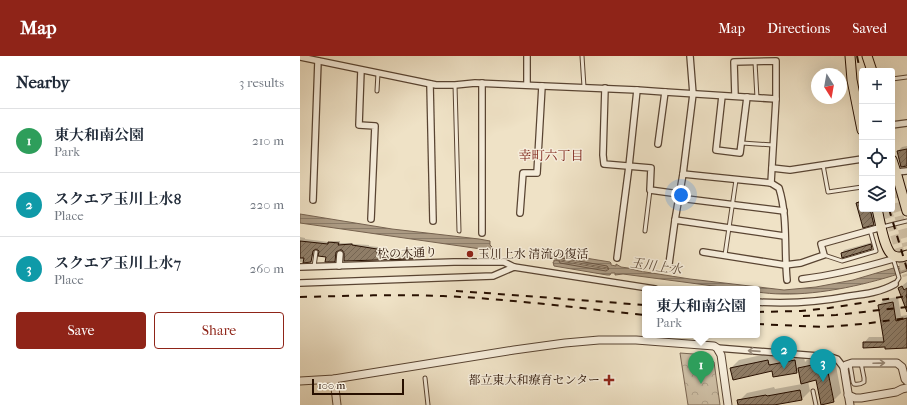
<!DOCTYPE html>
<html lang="en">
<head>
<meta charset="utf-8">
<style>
  :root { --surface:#fff; --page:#f2f2f3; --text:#1f2937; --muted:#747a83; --line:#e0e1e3; --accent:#8f2418 }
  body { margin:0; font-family:"IM FELL French Canon","Noto Serif JP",serif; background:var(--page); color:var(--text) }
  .controls { position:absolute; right:12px; top:12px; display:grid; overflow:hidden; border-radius:4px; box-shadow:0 4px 16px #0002 }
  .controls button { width:36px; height:36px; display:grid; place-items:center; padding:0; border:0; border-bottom:1px solid var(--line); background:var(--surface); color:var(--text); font:20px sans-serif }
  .compass { position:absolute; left:511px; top:12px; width:36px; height:36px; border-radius:50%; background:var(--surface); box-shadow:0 4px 16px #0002; rotate:169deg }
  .scale { position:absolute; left:12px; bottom:10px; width:92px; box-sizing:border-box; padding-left:4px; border:2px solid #270f00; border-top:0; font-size:11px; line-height:14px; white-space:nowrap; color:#270f00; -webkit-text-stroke:3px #f5ecda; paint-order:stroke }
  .you { position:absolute; left:381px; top:139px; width:14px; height:14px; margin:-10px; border:3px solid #fff; border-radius:50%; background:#1a73e8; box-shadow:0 0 0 6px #1a73e833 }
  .badge { display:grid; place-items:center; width:26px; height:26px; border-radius:50%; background:var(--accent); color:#fff; font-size:13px; font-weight:700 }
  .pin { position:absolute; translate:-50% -33px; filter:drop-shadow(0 1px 2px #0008) }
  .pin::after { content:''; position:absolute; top:21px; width:14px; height:12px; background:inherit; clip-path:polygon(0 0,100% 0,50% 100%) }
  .popup { position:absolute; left:342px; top:230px; width:118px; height:52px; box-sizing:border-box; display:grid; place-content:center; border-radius:4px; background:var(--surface); filter:drop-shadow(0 1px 3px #0005); font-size:13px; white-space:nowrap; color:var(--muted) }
  .popup b { font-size:15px; color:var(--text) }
  .popup::after { content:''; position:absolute; left:50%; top:100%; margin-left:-8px; border:8px solid transparent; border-top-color:var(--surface) }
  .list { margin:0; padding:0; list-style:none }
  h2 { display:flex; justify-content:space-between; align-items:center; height:52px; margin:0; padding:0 16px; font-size:17px }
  h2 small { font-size:13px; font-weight:400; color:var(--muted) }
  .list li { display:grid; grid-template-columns:26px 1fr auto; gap:12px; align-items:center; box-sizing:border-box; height:64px; padding:0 16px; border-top:1px solid var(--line) }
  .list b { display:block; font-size:15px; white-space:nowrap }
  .list p { margin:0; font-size:13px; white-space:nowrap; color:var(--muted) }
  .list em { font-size:13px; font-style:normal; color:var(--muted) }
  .actions { display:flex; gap:8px; padding:12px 16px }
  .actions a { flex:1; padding:9px 0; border:1px solid var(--accent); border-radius:4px; text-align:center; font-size:14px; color:var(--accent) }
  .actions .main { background:var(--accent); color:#fff }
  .icon { flex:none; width:22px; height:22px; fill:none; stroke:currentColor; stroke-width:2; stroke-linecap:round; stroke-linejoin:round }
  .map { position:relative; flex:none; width:607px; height:349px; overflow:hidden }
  header { display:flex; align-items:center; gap:24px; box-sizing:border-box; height:56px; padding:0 20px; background:var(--accent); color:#fff }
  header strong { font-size:19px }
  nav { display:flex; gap:22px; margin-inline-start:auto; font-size:14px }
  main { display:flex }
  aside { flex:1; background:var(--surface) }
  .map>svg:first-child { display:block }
</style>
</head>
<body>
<header>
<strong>Map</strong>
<nav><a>Map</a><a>Directions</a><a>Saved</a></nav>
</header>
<main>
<aside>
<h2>Nearby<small>3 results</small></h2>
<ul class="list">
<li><span class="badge" style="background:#2e9e5b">1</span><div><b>東大和南公園</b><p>Park</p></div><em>210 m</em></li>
<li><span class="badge" style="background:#0f9aa8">2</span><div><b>スクエア玉川上水8</b><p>Place</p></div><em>220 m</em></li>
<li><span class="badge" style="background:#0f9aa8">3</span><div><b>スクエア玉川上水7</b><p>Place</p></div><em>260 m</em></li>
</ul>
<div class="actions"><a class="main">Save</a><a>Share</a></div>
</aside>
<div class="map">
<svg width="607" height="349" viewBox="0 0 607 349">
  <defs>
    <pattern id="park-crowns" width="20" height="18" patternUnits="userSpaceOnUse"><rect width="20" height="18" fill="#cdbea4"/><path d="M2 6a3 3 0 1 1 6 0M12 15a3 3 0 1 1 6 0" fill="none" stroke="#b0a28b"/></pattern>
    <pattern id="water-rules" width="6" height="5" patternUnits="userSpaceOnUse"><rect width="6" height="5" fill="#ab9a83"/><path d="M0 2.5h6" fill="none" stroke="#8b7c69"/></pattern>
    <pattern id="building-hatch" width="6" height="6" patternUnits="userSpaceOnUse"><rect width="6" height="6" fill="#8f7d67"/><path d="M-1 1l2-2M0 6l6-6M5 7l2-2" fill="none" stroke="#756552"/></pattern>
  </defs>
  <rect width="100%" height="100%" fill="#efe2c6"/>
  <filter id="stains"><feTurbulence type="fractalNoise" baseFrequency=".005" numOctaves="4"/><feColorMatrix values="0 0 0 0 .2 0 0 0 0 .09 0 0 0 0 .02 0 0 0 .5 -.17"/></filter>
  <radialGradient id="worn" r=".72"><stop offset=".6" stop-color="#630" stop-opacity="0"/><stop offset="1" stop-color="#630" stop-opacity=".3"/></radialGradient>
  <!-- park -->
  <polygon fill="url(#park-crowns)" stroke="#7a6652" points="380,297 407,299 414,306 420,349 388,349"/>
  <!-- water -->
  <g fill="url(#water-rules)" stroke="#76624f">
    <polygon points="0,158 92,173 179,183 190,185 190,189 193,192 188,194 0,167"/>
    <path d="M255,197L310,206L311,207V209L316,210V208L321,211L328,212L339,215L390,223L484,234L516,231L553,224L607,208V215C570,228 521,239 482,238C474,238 465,237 457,236V233H436L323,218L315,219V217H311L310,219H307L254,210L253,206H254V204L307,213L308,212L255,203V202H254Z"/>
  </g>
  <!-- shadow -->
  <g fill="#0003">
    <polygon points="607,90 607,109 598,95 602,91"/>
    <polygon points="561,143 562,143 562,153 574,153 577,164 573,168 557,147"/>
    <polygon points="0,181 5,182 5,183 29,186 31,185 40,185 40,187 53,187 53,188 69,189 69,190 78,191 78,194 96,196 95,198 108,198 115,197 115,200 113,202 45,196 43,193 38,194 37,203 35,205 27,200 16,192 15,193 12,203 10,205 0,206"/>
    <polygon points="573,186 574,190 571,192 542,197 544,194"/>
    <polygon points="607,226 607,254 599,232"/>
    <polygon points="598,241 601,260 607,259 607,291 586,290 564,287 569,281 584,281 579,249 585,243"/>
    <polygon points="476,296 477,302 503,297 505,306 507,304 534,299 541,337 533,345 517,323 508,325 510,335 502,343 471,349 439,349 439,345 447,337 474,331 475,333 502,328 499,314 497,316 474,320 473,314 431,312 439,304"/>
  </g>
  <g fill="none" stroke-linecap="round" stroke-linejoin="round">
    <!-- shore -->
    <polygon stroke="#695442" stroke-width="1" points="261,202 307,210 309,213 306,215 260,207 259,205 259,203"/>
  </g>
  <!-- building -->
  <g fill="url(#building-hatch)" stroke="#270f00">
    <polygon points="607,93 607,110 601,111 597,95"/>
    <polygon points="562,145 562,153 570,153 574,169 563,172 556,147"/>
    <polygon points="0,185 28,188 28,186 39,187 38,189 52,188 52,189 77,193 76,196 94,198 94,200 106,200 106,199 113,199 113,203 44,205 44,197 42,194 40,194 36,196 35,206 25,206 26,201 18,200 19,195 16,193 13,195 11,206 3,207 4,202 0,202"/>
    <polygon points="571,188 572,193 542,202 541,197"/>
    <polygon points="602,230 604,234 607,232 607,239 606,239 607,243 607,256 598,232"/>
    <polygon points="593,246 596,265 607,262 607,292 585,293 585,291 563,292 563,286 584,286 578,249"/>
    <polygon points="468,304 469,309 495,304 497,317 473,321 472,315 433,324 430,312"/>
    <polygon points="526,306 534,346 521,349 516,324 501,328 498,312"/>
    <polygon points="500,334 502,344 474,349 438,349 437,344 466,339 467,340"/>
  </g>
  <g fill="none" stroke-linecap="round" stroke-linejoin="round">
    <!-- primary-tunnel -->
    <g stroke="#d1c2a8" stroke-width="9" stroke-dasharray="9 4.5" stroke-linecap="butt">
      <polyline points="592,134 607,190"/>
      <polyline points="587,153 607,220"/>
    </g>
    <defs>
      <g id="service">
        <polyline points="282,0 284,31"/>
        <polyline points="455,6 457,42"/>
        <polyline points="592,23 607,21"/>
        <polyline points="155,29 159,175"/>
        <polyline points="77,35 78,17"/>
        <polyline points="442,87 473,89"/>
        <polyline points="523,109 528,136 562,131"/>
        <polyline points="582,171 607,165"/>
        <polyline points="345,175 350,134"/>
        <polyline points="425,199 436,124"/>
        <polyline points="524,199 542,205 576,195 570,174"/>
        <polyline points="593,202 599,222 595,228"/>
        <polyline points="14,211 16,196"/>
        <path d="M550,308L553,326L554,328C558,329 561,328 564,326V322L561,307"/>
        <polyline points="125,322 128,349"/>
        <polyline points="513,335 516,349"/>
      </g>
      <g id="minor">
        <polyline points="227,0 227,29"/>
        <polyline points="0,1 136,29 155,29 175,27 337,34 365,36 476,43"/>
        <polyline points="61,14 59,69 75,70 71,163"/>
        <polyline points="130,28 133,165"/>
        <polyline points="305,32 303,99 304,108 351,112 350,134 379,138"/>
        <polyline points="422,40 416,94 440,97 447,41"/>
        <polyline points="435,40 434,6 476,5 476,43 471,127"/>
        <polyline points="592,69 607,67"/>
        <polyline points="358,88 365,36"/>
        <polyline points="472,112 490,114 562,103"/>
        <polyline points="596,116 607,115"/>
        <path d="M383,118L471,127L479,132C488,161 484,194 487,224"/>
        <polyline points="379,142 484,155"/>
        <polyline points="13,144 18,5"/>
        <polyline points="220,157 223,117 237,117 242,30"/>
        <polyline points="375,164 484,180"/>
        <polyline points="182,177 182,27"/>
        <polyline points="403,196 485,209 501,207 524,199 521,188 582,171"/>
        <polyline points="317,202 329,110 337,34"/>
        <polyline points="369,208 375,164 383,118 393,38 390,0"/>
        <polyline points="39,210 40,198"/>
        <polyline points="0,211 154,206 204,206 214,211"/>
        <path d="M502,223C535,219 562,212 593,203"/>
        <polyline points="0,227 193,220 214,211 355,233"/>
        <path d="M457,246C488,248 519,246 550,240C566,238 581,236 595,228"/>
        <polyline points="417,292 531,301 537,303 544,312"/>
      </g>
      <g id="tertiary">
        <polyline points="34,323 37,349"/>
        <polyline points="0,325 34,323 214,294 265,287 299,284 336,284 414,290 417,292 421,299 428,349"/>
        <polyline points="548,339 555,342 561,342 596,336 602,333 607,332"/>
        <polyline points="550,349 544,312 546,309 552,307 597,307 602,311 605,323 607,325"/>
      </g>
      <g id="primary">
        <polyline points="550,0 552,24 562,74"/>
        <polyline points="567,0 572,15"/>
        <polyline points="592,104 596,116 607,155"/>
        <path d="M577,153C580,164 584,196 594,200C599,202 603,201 607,199"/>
      </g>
    </defs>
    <!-- service casing -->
    <use href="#service" stroke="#594432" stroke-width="5"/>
    <!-- minor casing -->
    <use href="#minor" stroke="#594432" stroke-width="8"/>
    <!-- tertiary casing -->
    <use href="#tertiary" stroke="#594432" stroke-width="9"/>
    <!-- primary casing -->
    <use href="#primary" stroke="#270f00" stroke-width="11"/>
    <!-- service -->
    <use href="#service" stroke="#f5ecda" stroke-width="3"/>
    <!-- minor -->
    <use href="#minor" stroke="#f5ecda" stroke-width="5.5"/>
    <!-- tertiary -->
    <use href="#tertiary" stroke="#f5ecda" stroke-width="7"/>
    <!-- primary -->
    <use href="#primary" stroke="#efe2c6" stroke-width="9"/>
    <!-- rail -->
    <g stroke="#270f00" stroke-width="2" stroke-dasharray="7 7" stroke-linecap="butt">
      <polyline points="557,0 562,24"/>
      <polyline points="589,153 607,213"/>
      <polyline points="156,235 186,237 345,249"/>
      <path d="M0,241C48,240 95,238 143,240C210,243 278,252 345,259"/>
      <polyline points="457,256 501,255 529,252 607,240"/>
      <polyline points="503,260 536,259 607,251"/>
      <polyline points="457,268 523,271 563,268 607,262"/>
    </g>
  </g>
  <!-- one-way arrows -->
  <defs><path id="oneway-shaft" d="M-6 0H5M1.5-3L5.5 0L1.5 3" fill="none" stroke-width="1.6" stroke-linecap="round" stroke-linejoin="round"/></defs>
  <g stroke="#988978">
    <use href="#oneway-shaft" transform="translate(454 295) rotate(-176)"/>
    <use href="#oneway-shaft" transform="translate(579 307) rotate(-2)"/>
  </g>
  <!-- markers -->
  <g fill="#8f2418" stroke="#f5ecda" stroke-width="1.5">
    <circle cx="170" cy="198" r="4"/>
    <path d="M307 318h4v4h4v4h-4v4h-4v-4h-4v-4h4z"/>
  </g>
  <g text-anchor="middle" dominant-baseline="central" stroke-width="3" stroke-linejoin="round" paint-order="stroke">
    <!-- street labels -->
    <g font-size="12" fill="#270f00" stroke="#f5ecda">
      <text transform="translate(107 197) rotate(-2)">松の木通り</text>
    </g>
    <!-- poi labels -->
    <g font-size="12" fill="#270f00" stroke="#f5ecda" text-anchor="start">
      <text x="178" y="198">玉川上水 清流の復活</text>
      <text x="300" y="324" text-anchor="end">都立東大和療育センター</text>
    </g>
    <!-- neighbourhood labels -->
    <g font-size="13" fill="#7a1f14" stroke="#f5ecda">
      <text x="251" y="99">幸町六丁目</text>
    </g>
    <!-- water labels -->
    <g font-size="13" font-style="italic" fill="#624e3b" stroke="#f5ecda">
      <text transform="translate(356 210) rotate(8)">玉川上水</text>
    </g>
  </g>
  <rect width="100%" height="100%" filter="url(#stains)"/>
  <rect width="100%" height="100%" fill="url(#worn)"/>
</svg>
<div class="controls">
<button>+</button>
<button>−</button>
<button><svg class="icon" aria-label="locate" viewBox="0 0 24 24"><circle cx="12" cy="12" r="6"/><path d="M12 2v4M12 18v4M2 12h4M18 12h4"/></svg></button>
<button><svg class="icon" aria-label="layers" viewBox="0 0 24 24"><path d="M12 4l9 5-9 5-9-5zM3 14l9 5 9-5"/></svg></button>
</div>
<svg class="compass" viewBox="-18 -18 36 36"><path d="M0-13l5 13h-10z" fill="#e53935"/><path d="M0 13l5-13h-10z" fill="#747a83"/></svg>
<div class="scale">100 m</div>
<div class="you"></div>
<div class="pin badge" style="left:401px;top:328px;background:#2e9e5b">1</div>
<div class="popup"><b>東大和南公園</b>Park</div>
<div class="pin badge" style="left:484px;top:313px;background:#0f9aa8">2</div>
<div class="pin badge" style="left:523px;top:326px;background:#0f9aa8">3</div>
</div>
</main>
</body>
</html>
